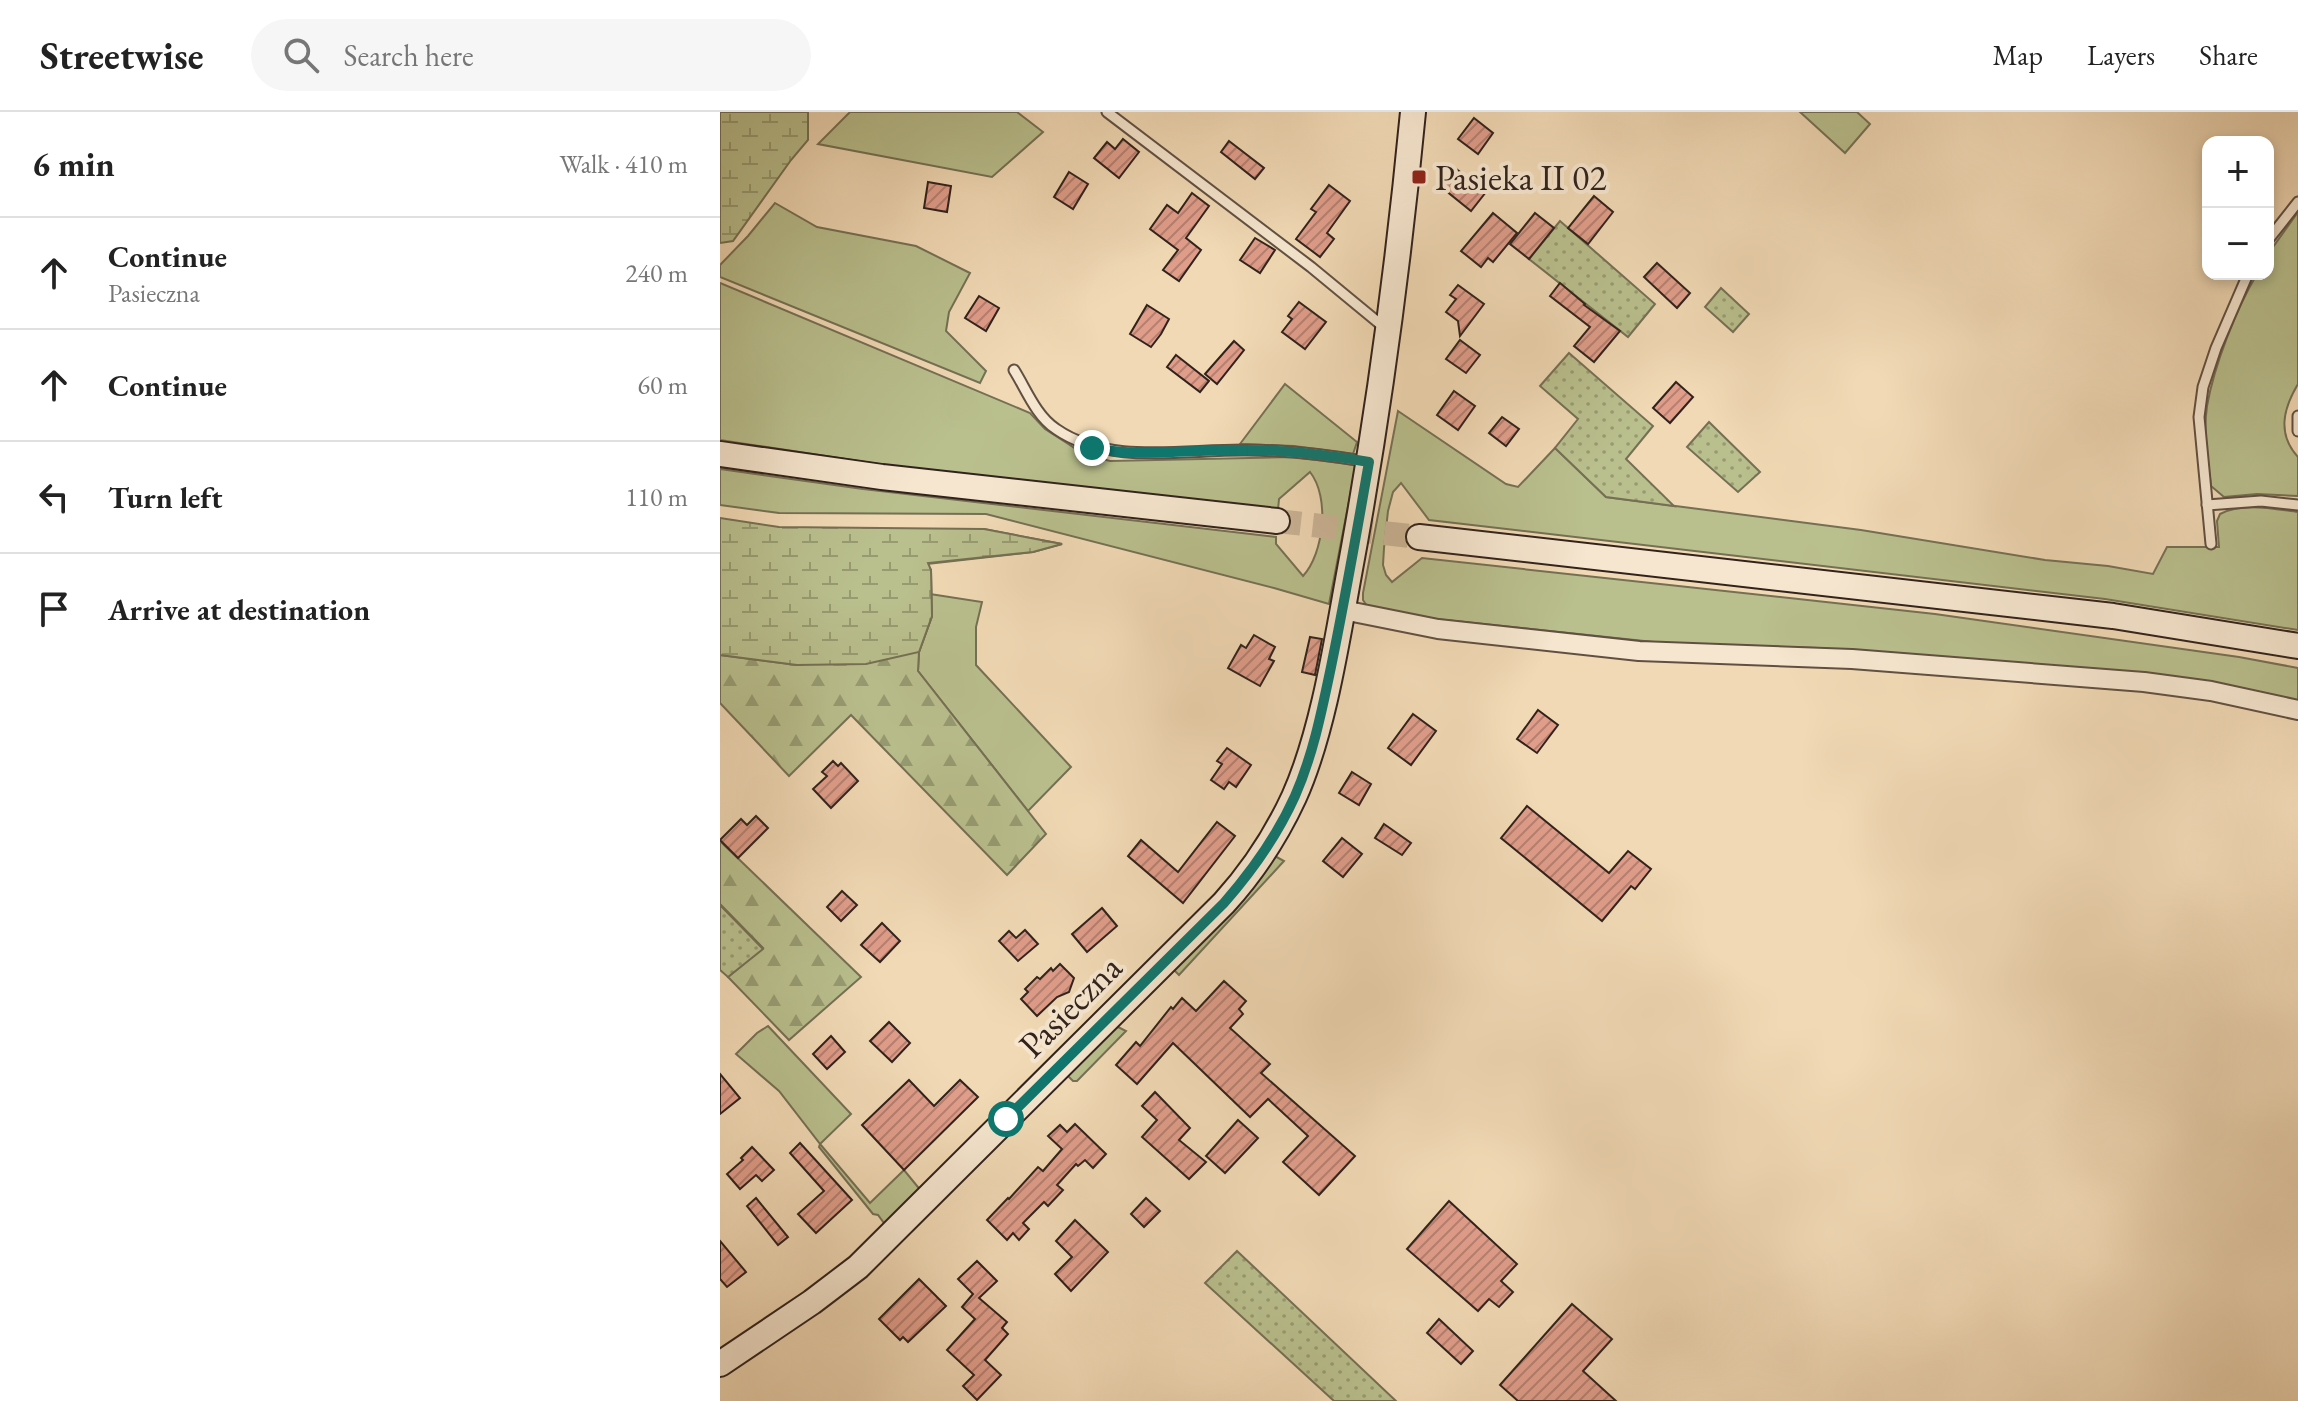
<!DOCTYPE html>
<html lang="en">
<head>
<meta charset="utf-8">
<style>
  :root { --surface:#fff; --page:#f6f6f6; --text:#222; --muted:#767676; --line:#e0e0e0 }
  body { margin:0; font-family:"EB Garamond",serif; background:var(--page); color:var(--text) }
  .controls { position:absolute; right:24px; top:24px; display:grid; overflow:hidden; border-radius:16px; box-shadow:0 4px 12px #0003 }
  .controls button { width:72px; height:72px; display:grid; place-items:center; padding:0; border:0; border-bottom:2px solid var(--line); background:var(--surface); color:var(--text); font:40px sans-serif }
  .stop { position:absolute; width:24px; height:24px; margin:-18px; border:6px solid #0f766e; border-radius:50%; background:#fff }
  .stop.end { background:#0f766e; border-color:#fff; box-shadow:0 2px 8px #0008 }
  .list { margin:0; padding:0; list-style:none }
  h2 { display:flex; justify-content:space-between; align-items:center; height:104px; margin:0; padding:0 32px; font-size:34px }
  h2 small { font-size:26px; font-weight:400; color:var(--muted) }
  .list li { display:grid; grid-template-columns:52px 1fr auto; gap:24px; align-items:center; box-sizing:border-box; height:112px; padding:0 32px; border-top:2px solid var(--line) }
  .list b { display:block; font-size:30px; white-space:nowrap }
  .list p { margin:0; font-size:26px; white-space:nowrap; color:var(--muted) }
  .list em { font-size:26px; font-style:normal; color:var(--muted) }
  .icon { flex:none; width:44px; height:44px; fill:none; stroke:currentColor; stroke-width:2; stroke-linecap:round; stroke-linejoin:round }
  .map { position:relative; flex:none; width:1578px; height:1289px; overflow:hidden }
  header { display:flex; align-items:center; gap:48px; box-sizing:border-box; height:112px; padding:0 40px; background:var(--surface); border-bottom:2px solid var(--line) }
  header strong { font-size:38px }
  nav { display:flex; gap:44px; margin-inline-start:auto; font-size:28px }
  .search { width:560px; height:72px; background:var(--page); display:flex; align-items:center; gap:20px; box-sizing:border-box; padding:0 28px; border-radius:44px; color:var(--muted); font-size:30px }
  main { display:flex }
  aside { flex:1; background:var(--surface) }
  .map>svg:first-child { display:block }
</style>
</head>
<body>
<header>
<strong>Streetwise</strong>
<div class="search"><svg class="icon" aria-label="search" viewBox="0 0 24 24"><circle cx="10" cy="10" r="6"/><path d="M15 15l6 6"/></svg>Search here</div>
<nav><a>Map</a><a>Layers</a><a>Share</a></nav>
</header>
<main>
<aside>
<h2>6 min<small>Walk · 410 m</small></h2>
<ul class="list">
<li><svg class="icon" aria-label="ahead" viewBox="0 0 24 24"><path d="M12 20V5M6 11l6-6 6 6"/></svg><div><b>Continue</b><p>Pasieczna</p></div><em>240 m</em></li>
<li><svg class="icon" aria-label="ahead" viewBox="0 0 24 24"><path d="M12 20V5M6 11l6-6 6 6"/></svg><div><b>Continue</b></div><em>60 m</em></li>
<li><svg class="icon" aria-label="left" viewBox="0 0 24 24"><path d="M17 20v-9H6M10 6l-5 5 5 5"/></svg><div><b>Turn left</b></div><em>110 m</em></li>
<li><svg class="icon" aria-label="arrive" viewBox="0 0 24 24"><path d="M6 21V4h12l-3 4 3 4H6"/></svg><div><b>Arrive at destination</b></div></li>
</ul>
</aside>
<div class="map">
<svg width="1578" height="1289" viewBox="0 0 1578 1289">
  <defs>
    <pattern id="forest-firs" width="22" height="20" patternUnits="userSpaceOnUse" patternTransform="scale(2)"><rect width="22" height="20" fill="#b9bf8d"/><path d="M5 1l3.5 6h-7zM16 11l3.5 6h-7z" fill="#979b72"/></pattern>
    <pattern id="wetland-marsh" width="20" height="14" patternUnits="userSpaceOnUse" patternTransform="scale(2)"><rect width="20" height="14" fill="#b9bf8d"/><path d="M1 5h8M5 5V1M11 12h8M15 12V8" fill="none" stroke="#979b72"/></pattern>
    <pattern id="garden-dots" width="8" height="8" patternUnits="userSpaceOnUse" patternTransform="scale(2)"><rect width="8" height="8" fill="#b9bf8d"/><path d="M2 2h.1M6 6h.1" fill="none" stroke="#979b72" stroke-width="1.8" stroke-linecap="round"/></pattern>
    <pattern id="building-hatch" width="6" height="6" patternUnits="userSpaceOnUse" patternTransform="scale(2)"><rect width="6" height="6" fill="#e09d8a"/><path d="M-1 1l2-2M0 6l6-6M5 7l2-2" fill="none" stroke="#b68070"/></pattern>
  </defs>
  <rect width="100%" height="100%" fill="#f1d9b5"/>
  <filter id="stains"><feTurbulence type="fractalNoise" baseFrequency=".0025" numOctaves="4"/><feColorMatrix values="0 0 0 0 .2 0 0 0 0 .09 0 0 0 0 .02 0 0 0 .5 -.17"/></filter>
  <radialGradient id="worn" r=".72"><stop offset=".6" stop-color="#630" stop-opacity="0"/><stop offset="1" stop-color="#630" stop-opacity=".3"/></radialGradient>
  <!-- green -->
  <g fill="#b9bf8d" stroke="#757054" stroke-width="2">
    <polygon points="130,0 297,0 323,20 272,65 98,32"/>
    <polygon points="1080,0 1137,0 1150,12 1125,41"/>
    <polygon points="55,91 97,115 196,134 250,161 229,200 226,219 266,259 260,271 0,165 0,153 28,124"/>
    <path d="M1578,100V272C1563,297 1557,322 1578,345V384L1537,382L1504,385L1491,374C1488,348 1483,321 1487,294C1494,254 1516,197 1537,162H1548V142Z"/>
    <path d="M0,171L310,301L325,317L364,342L390,349L573,345L636,353L609,492L554,476L266,402L59,401L0,393V357L143,377L556,425V432L583,464C604,441 610,385 590,360L559,387L558,398L198,358L0,328Z"/>
    <polygon points="565,272 637,330 633,342 574,334 520,332"/>
    <path d="M678,299L786,372L798,375L835,336L886,385L1141,418L1325,448L1388,454L1433,462L1447,435H1499L1497,409L1500,402C1522,390 1554,397 1578,400V518L1385,487L709,408L681,371L673,380L668,399L664,436L663,453L666,463L672,470L702,446L1215,502L1519,545L1578,556V590L1192,543L1098,536L943,531L688,504L647,494L643,488V481Z"/>
    <polygon points="210,482 262,490 256,515 256,553 351,655 308,699 198,559 199,540 212,504"/>
    <polygon points="553,743 564,749 459,863 453,857"/>
    <polygon points="48,914 131,1002 100,1032 150,1091 184,1058 202,1080 170,1109 164,1111 158,1103 153,1102 99,1035 100,1032 59,979 16,942 37,921"/>
    <polygon points="398,915 406,919 357,969 353,969 347,963 394,916"/>
  </g>
  <!-- forest -->
  <g fill="url(#forest-firs)" stroke="#757054" stroke-width="2">
    <polygon points="264,417 342,432 313,440 207,452 211,458 212,504 199,540 198,559 326,722 287,763 131,603 69,664 0,591 0,543 77,553 141,489"/>
    <polygon points="0,729 141,865 69,928 8,865 43,836 0,792"/>
  </g>
  <!-- wetland -->
  <g fill="url(#wetland-marsh)" stroke="#757054" stroke-width="2">
    <polygon points="0,0 88,0 88,28 71,48 13,129 0,131"/>
    <polygon points="0,406 59,415 264,417 342,432 313,440 208,451 211,458 212,504 199,540 146,552 77,553 0,543"/>
  </g>
  <!-- garden -->
  <g fill="url(#garden-dots)" stroke="#757054" stroke-width="2">
    <polygon points="840,109 935,192 908,225 809,147"/>
    <polygon points="1001,176 1029,202 1013,220 985,195"/>
    <polygon points="849,241 933,314 906,347 954,394 886,385 835,336 858,307 820,274"/>
    <polygon points="989,310 1040,360 1018,380 967,335"/>
    <polygon points="0,793 43,837 8,865 0,858"/>
    <polygon points="517,1139 676,1289 614,1289 485,1171"/>
  </g>
  <!-- building -->
  <g fill="url(#building-hatch)" stroke="#31221c" stroke-width="2">
    <polygon points="754,6 773,21 758,42 738,27"/>
    <polygon points="403,27 419,40 399,66 374,46 387,30 395,37"/>
    <polygon points="509,29 544,56 535,67 501,40"/>
    <polygon points="735,56 766,80 751,99 720,74"/>
    <polygon points="349,60 368,72 353,97 334,85"/>
    <polygon points="208,70 231,74 227,100 204,96"/>
    <polygon points="609,73 630,89 607,121 614,127 600,145 576,127 596,100 591,97"/>
    <polygon points="472,81 489,94 466,126 481,138 459,169 443,158 458,138 430,117 447,93 458,101"/>
    <polygon points="874,84 893,100 868,132 848,116"/>
    <polygon points="773,101 797,121 773,150 768,146 761,155 741,139"/>
    <polygon points="815,101 834,116 809,147 790,132"/>
    <polygon points="535,126 555,138 540,161 520,148"/>
    <polygon points="937,151 970,181 957,196 924,165"/>
    <polygon points="840,171 865,192 864,193 900,219 874,250 854,234 870,215 830,184"/>
    <polygon points="738,173 764,192 740,224 738,209 726,200 736,187 730,183"/>
    <polygon points="259,184 279,196 266,219 245,206"/>
    <polygon points="579,190 606,210 585,237 562,220 572,207 568,204"/>
    <polygon points="427,193 449,207 441,222 431,235 410,222"/>
    <polygon points="740,228 760,243 746,261 726,247"/>
    <polygon points="514,229 524,238 497,272 485,262"/>
    <polygon points="456,243 489,269 480,280 447,255"/>
    <polygon points="956,270 973,285 950,311 933,296"/>
    <polygon points="734,279 755,294 738,318 717,303"/>
    <polygon points="782,305 799,317 786,334 769,321"/>
    <polygon points="534,523 555,535 549,547 554,549 540,574 508,556 521,533 526,536"/>
    <polygon points="590,525 602,527 595,563 582,560"/>
    <polygon points="818,598 838,613 817,641 797,627"/>
    <polygon points="693,602 716,619 691,653 668,636"/>
    <polygon points="507,636 531,653 516,675 509,670 504,677 491,668 502,652 497,649"/>
    <polygon points="113,649 118,654 121,651 138,669 111,696 93,677 107,664 102,660"/>
    <polygon points="632,660 651,672 639,693 619,681"/>
    <polygon points="807,694 889,761 908,739 931,757 915,777 911,774 882,809 781,726"/>
    <polygon points="36,704 48,716 18,746 0,728 21,707 27,713"/>
    <polygon points="497,710 515,724 463,791 408,744 421,728 458,760"/>
    <polygon points="664,712 691,731 682,743 655,726"/>
    <polygon points="622,726 642,742 623,765 603,749"/>
    <polygon points="122,779 137,793 121,809 107,795"/>
    <polygon points="382,796 397,814 367,840 352,822"/>
    <polygon points="162,811 180,829 160,850 141,833"/>
    <polygon points="305,818 318,832 298,849 279,829 289,819 296,826"/>
    <polygon points="340,852 354,866 349,880 337,885 317,904 301,887 308,880 305,877 317,865 320,867 331,856 333,859"/>
    <polygon points="504,869 526,889 519,897 523,902 510,916 550,952 541,961 635,1044 599,1083 563,1050 588,1024 548,987 530,1005 453,931 417,972 396,953 416,930 420,934 451,895 453,897 462,886 476,899"/>
    <polygon points="169,910 190,931 172,950 150,929"/>
    <polygon points="111,924 125,940 107,957 93,942"/>
    <polygon points="0,962 20,986 0,1002"/>
    <polygon points="189,968 214,994 240,968 258,985 184,1058 142,1013"/>
    <polygon points="435,980 470,1016 459,1028 486,1050 469,1067 422,1025 437,1008 422,994"/>
    <polygon points="518,1008 538,1026 505,1061 486,1044"/>
    <polygon points="355,1012 386,1042 373,1056 365,1048 358,1054 356,1052 337,1073 343,1078 328,1094 324,1090 303,1111 309,1117 299,1128 293,1121 287,1128 267,1108 288,1086 289,1087 318,1055 323,1059 342,1037 328,1024 340,1013 347,1020"/>
    <polygon points="80,1031 132,1088 96,1121 78,1102 104,1079 70,1041"/>
    <polygon points="32,1035 54,1058 42,1069 36,1063 20,1077 7,1062 23,1048 21,1046"/>
    <polygon points="36,1086 68,1125 58,1133 27,1094"/>
    <polygon points="426,1086 440,1099 424,1115 411,1102"/>
    <polygon points="729,1089 797,1152 781,1169 793,1180 779,1195 769,1187 758,1199 687,1137"/>
    <polygon points="355,1108 388,1140 351,1179 335,1162 352,1145 336,1129"/>
    <polygon points="0,1129 26,1160 7,1175 0,1167"/>
    <polygon points="257,1149 277,1169 259,1186 287,1210 282,1216 288,1222 265,1248 281,1263 257,1288 243,1274 254,1263 227,1238 255,1207 242,1195 253,1182 238,1167"/>
    <polygon points="199,1167 226,1194 188,1230 183,1225 180,1228 159,1207"/>
    <polygon points="852,1192 892,1227 863,1259 896,1289 798,1289 780,1273"/>
    <polygon points="719,1207 753,1239 741,1252 707,1221"/>
  </g>
  <g fill="none" stroke-linecap="round" stroke-linejoin="round">
    <!-- secondary-tunnel -->
    <polyline stroke="#cbb496" stroke-width="24" stroke-dasharray="24 12" stroke-linecap="butt" points="557,409 699,425"/>
    <defs>
      <g id="lane">
        <polyline points="387,0 591,155 665,216"/>
        <polyline points="1548,128 1578,90"/>
        <path d="M294,258C306,277 316,304 336,317C389,354 465,337 527,338C568,338 608,343 649,350"/>
        <polyline points="1578,304 1578,319"/>
        <polyline points="1487,393 1541,389 1578,393"/>
        <polyline points="1491,432 1479,305 1483,275 1496,236 1528,162"/>
      </g>
      <polyline id="street" points="623,498 718,517 919,539 1132,547 1424,570 1491,579 1578,598"/>
      <g id="secondary">
        <polyline points="0,342 162,365 557,409"/>
        <polyline points="699,425 1393,504 1578,534"/>
        <path d="M0,1252L92,1190L138,1155L504,791C533,759 556,724 574,685C602,623 616,535 628,468C657,313 678,157 693,0"/>
      </g>
    </defs>
    <!-- lane casing -->
    <use href="#lane" stroke="#615042" stroke-width="13"/>
    <!-- street casing -->
    <use href="#street" stroke="#615042" stroke-width="22"/>
    <!-- secondary casing -->
    <use href="#secondary" stroke="#31221c" stroke-width="28"/>
    <!-- lane -->
    <use href="#lane" stroke="#f6e6cf" stroke-width="9"/>
    <!-- street -->
    <use href="#street" stroke="#f6e6cf" stroke-width="18"/>
    <!-- secondary -->
    <use href="#secondary" stroke="#f6e6cf" stroke-width="24"/>
  </g>
  <g fill="none" stroke-linecap="round" stroke-linejoin="round">
    <!-- route -->
    <path stroke="#0f766e" stroke-width="10" d="M286,1007L504,791C533,758 557,724 575,684C593,643 602,598 611,555C625,487 637,419 649,350C608,343 568,338 526,338C475,337 421,346 372,336"/>
  </g>
  <!-- markers -->
  <rect fill="#8f2418" stroke="#f6e6cf" stroke-width="3" x="691" y="57" width="16" height="16" rx="4"/>
  <g text-anchor="middle" dominant-baseline="central" stroke-width="8" stroke-linejoin="round" paint-order="stroke">
    <!-- poi labels -->
    <g font-size="36" fill="#31221c" stroke="#f6e6cf" text-anchor="start">
      <text x="715" y="65">Pasieka II 02</text>
    </g>
    <!-- street labels -->
    <g font-size="36" fill="#31221c" stroke="#f6e6cf">
      <text transform="translate(350 894) rotate(-45)">Pasieczna</text>
    </g>
  </g>
  <rect width="100%" height="100%" filter="url(#stains)"/>
  <rect width="100%" height="100%" fill="url(#worn)"/>
</svg>
<div class="controls">
<button>+</button>
<button>−</button>
</div>
<div class="stop" style="left:286px;top:1007px"></div>
<div class="stop end" style="left:372px;top:336px"></div>
</div>
</main>
</body>
</html>
